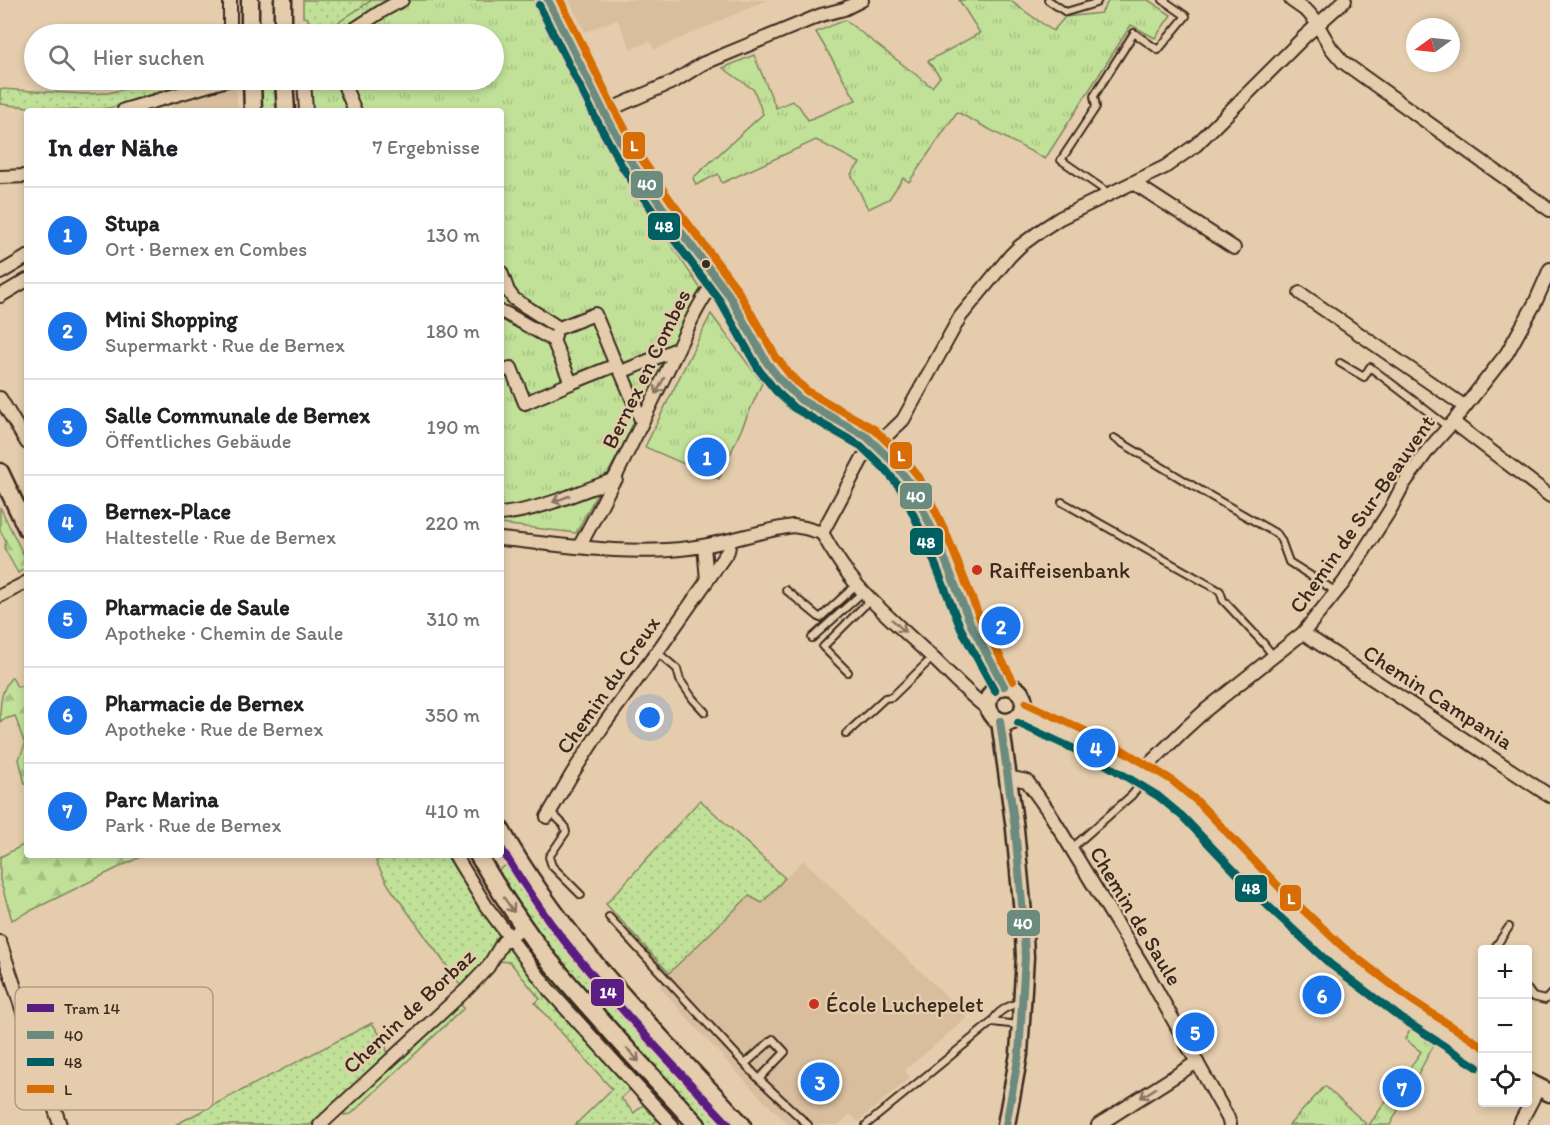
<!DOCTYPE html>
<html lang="de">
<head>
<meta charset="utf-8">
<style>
  :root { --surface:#fff; --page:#f2f2f2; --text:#202124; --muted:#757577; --line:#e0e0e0; --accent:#1a73e8 }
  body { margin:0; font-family:Itim,sans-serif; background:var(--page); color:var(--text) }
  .controls { position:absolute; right:18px; bottom:18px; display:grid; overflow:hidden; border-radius:6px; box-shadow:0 3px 9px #0003 }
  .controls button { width:54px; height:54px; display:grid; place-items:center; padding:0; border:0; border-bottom:2px solid var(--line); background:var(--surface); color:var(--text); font:30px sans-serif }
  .compass { position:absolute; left:1406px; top:18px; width:54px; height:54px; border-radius:50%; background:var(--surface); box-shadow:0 3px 9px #0003; rotate:255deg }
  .you { position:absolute; left:650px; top:718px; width:21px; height:21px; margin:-15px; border:4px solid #fff; border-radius:50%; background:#1a73e8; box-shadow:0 0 0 9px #1a73e833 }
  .badge { display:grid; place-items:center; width:39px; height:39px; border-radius:50%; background:var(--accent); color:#fff; font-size:20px; font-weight:700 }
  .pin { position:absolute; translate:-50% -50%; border:3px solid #fff; box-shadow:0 2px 6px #0006 }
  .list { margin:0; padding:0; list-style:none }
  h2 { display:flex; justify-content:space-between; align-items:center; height:78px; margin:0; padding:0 24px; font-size:26px }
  h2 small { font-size:20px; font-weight:400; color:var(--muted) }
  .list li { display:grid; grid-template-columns:39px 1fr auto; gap:18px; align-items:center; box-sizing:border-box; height:96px; padding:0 24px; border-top:2px solid var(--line) }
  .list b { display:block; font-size:22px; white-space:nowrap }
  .list p { margin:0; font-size:20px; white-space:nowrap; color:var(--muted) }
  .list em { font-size:20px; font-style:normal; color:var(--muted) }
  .icon { flex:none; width:33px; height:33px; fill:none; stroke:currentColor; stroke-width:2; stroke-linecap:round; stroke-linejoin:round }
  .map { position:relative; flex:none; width:1550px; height:1125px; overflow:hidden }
  .search { position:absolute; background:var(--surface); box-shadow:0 3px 9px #0003; left:24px; top:24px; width:480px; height:66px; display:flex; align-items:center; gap:15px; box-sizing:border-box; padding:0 21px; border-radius:33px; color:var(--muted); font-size:22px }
  .panel { position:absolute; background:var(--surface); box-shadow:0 3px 9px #0003; left:24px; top:108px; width:480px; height:750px; border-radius:6px }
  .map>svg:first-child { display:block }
</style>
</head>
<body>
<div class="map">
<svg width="1550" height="1125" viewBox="0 0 1550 1125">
  <defs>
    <pattern id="grass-dots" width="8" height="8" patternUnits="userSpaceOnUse" patternTransform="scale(1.5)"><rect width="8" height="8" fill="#c1e199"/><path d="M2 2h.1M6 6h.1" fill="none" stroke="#a7c183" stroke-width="1.8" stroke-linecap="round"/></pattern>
    <pattern id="forest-firs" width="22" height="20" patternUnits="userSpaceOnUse" patternTransform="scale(1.5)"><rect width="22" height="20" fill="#c1e199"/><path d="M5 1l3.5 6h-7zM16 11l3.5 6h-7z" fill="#a7c183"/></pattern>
    <pattern id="park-tufts" width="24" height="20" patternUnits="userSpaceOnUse" patternTransform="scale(1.5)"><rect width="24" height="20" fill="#c1e199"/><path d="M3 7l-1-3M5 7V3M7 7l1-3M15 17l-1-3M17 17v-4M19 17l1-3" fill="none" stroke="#a7c183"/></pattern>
  </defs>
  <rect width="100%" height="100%" fill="#e4ccad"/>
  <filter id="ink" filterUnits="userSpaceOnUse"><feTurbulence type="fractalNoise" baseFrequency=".0167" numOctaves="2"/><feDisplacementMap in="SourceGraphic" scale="12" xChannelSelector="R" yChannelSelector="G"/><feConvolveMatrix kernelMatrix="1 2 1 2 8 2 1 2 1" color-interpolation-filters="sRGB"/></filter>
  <g filter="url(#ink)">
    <!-- built -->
    <g fill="#d9be9e">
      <polygon points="569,0 767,0 654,50 650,41 631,49 617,19 585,32"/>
      <polygon points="230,84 236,89 238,111 172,111 169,101"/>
      <polygon points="803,860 940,990 967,1018 905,1070 910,1078 858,1122 851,1114 838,1125 789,1125 764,1101 695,1027 659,986 669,973 749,896 763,903"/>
    </g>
    <!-- grass -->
    <g fill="url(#grass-dots)" stroke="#7e865c" stroke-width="1.5">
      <polygon points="303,0 372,0 321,34 309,34 308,18 303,17"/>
      <path d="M164,80H212C182,89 151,100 119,106C83,114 37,108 0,104V89L85,94L108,93Z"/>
      <polygon points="258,80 278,80 280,111 260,111"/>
      <polygon points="700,800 785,878 762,903 749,896 669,973 606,904"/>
      <path d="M383,855H449L476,901L500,936C492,956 477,972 462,987L389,886L376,862Z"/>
      <polygon points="513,861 733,1125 706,1125 584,992 535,930 495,872"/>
      <polygon points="507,946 549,999 630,1090 621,1098 634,1113 643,1105 657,1120 652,1125 644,1124 642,1125 575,1125 612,1089 535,1003 540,999 510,962 498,961"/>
      <polygon points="530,951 575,1006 647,1084 644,1087 563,998 527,953"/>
      <polygon points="460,1004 464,1008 351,1114 344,1115 341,1112"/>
      <polygon points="372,1023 386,1044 387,1054 310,1125 175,1125"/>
    </g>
    <!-- forest -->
    <g fill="url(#forest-firs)" stroke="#7e865c" stroke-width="1.5">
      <polygon points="0,507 27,562 26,568 18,573 4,548 6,541 0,530"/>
      <path d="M12,677L17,687L27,684V785L25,784L19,759L25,745L15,716L2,720L0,723C0,705 0,690 12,677Z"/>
      <polygon points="27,843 27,855 144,855 12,920 0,880 0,857"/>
    </g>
    <!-- park -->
    <g fill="url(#park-tufts)" stroke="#7e865c" stroke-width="1.5">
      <polygon points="372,0 533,0 621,171 701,289 631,430 576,533 501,524 501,111 302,111 301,80 494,80 494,34 321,34"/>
      <polygon points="959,0 1009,0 1053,31 1065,17 1101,13 1109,0 1148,0 1171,15 1155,38 1131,25 1045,159 957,112 909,182 903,178 889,199 868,209 851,174 860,163 816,140 722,183 718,174 696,185 693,178 763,114 754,90 723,68 754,55 776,108 792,101 799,106 808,120 856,100 816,32 845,20 932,87 940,77 928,61 980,33"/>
      <polygon points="711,314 762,383 719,479 645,447"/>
      <polygon points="1413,1024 1436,1041 1390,1125 1369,1125 1421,1052 1405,1039"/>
      <polygon points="1325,1086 1367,1125 1289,1125"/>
    </g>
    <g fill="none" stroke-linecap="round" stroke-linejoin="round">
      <defs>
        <g id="lane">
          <polyline points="1048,0 1066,12 1096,3 1098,0"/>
          <polyline points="1110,194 1061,160 1096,107 1094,96 1134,33 1158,50 1186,16 1163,0"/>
          <polyline points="1340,363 1364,377 1370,367 1448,427"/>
          <polyline points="1114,438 1200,490 1277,534 1281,540 1289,562 1335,591"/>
          <polyline points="1062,502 1220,591 1223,600 1264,644 1274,657"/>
          <polyline points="786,590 820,618 856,585"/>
          <polyline points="812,638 863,592"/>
          <polyline points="657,652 677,669 680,680 693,699 705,712"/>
          <polyline points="848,672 823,647 870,600"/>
          <polyline points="846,734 885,698 892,697 932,658"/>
          <polyline points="550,811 564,825 566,832 549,857 552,866 581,895"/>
          <polyline points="1072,848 1132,795 1146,777"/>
          <polyline points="609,917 745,1064 759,1079 785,1052 773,1039 745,1064"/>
          <polyline points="1499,950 1496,946 1509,927"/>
          <polyline points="1528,990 1533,997 1545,1000 1550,995"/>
          <path d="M1019,1025L992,1022C998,1010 1009,1005 1022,1002"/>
          <polyline points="759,1079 808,1125"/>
          <polyline points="866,1125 992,1022"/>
        </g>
        <g id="street">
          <polyline points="1291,0 1308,12 1314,19 1331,48 1343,62 1550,210"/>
          <polyline points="230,34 230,0"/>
          <polyline points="347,34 382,11 402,0"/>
          <polyline points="304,80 306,111"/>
          <polyline points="342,80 355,111"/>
          <polyline points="124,110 227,80"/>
          <polyline points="604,112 675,81 702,64 821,15 844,9 862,0"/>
          <polyline points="0,177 27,176"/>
          <polyline points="1134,183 1234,248"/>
          <polyline points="501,272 508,291 514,299 559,328 595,314 616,365 621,372 642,422"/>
          <polyline points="0,273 27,257"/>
          <polyline points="1300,293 1464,406"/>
          <polyline points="0,296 27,280"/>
          <polyline points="501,312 505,313 553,340 555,336"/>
          <polyline points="553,340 571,383 616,365"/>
          <polyline points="501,371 511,368 525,403 571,383"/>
          <polyline points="621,372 677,349"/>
          <polyline points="0,398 27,443"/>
          <polyline points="1453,422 1550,496"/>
          <path d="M501,514C541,510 578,492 616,479"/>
          <polyline points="822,533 862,459 903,420 960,317 1010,256 1020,246 1043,229 1060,218 1165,167 1196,145 1304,37 1345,0"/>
          <path d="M822,533C832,551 844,570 858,586C881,612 909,635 934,659C952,676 968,694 988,709"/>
          <path d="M501,539C563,545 627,556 689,548C724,544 758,531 793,526L805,528L822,533"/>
          <polyline points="704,546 707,580"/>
          <path d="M579,547C611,489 638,430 667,371C683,340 695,306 717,279"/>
          <polyline points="0,596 27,582"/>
          <polyline points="1303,633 1550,796"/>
          <polyline points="1140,773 1185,729 1207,709 1303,633 1344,582 1390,510 1403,485 1428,450 1453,422 1507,353 1535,303 1550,269"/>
          <polyline points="1007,777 1027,781 1049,812 1146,971 1228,1118 1230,1125"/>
          <polyline points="547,817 572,774 605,723 657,652 728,551 730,541"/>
          <polyline points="455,855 486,906 549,990 672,1125"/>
          <polyline points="0,942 60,1125"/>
          <polyline points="320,1125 467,989 488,967 503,942 524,926"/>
          <polyline points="1098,1125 1197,1062"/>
          <polyline points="1519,1125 1539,1087"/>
        </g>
        <g id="secondary">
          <polyline points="250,0 250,34"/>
          <polyline points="548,0 604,112 632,163 662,207 729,295 767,363 783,383 801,400 867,437 893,462 910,483 921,504 936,537 971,625 1004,686"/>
          <polyline points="283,34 283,0"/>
          <polyline points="252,80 253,111"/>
          <polyline points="284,80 286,111"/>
          <polyline points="0,472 27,529"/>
          <circle cx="1006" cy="704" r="18"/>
          <path d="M1022,713C1074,735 1137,765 1181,801C1194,812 1205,825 1217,837C1242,863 1266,891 1293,916C1350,971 1414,1018 1482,1058"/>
          <polyline points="1000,721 1015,829 1023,914 1025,957 1019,1054 1006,1125"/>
          <path d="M501,830C563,941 656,1032 742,1125"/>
          <path d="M478,855C498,889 520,923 544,954C592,1014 646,1069 697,1125"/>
          <polyline points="1528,1082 1550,1093"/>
        </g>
      </defs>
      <!-- lane casing -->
      <use href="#lane" stroke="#3b2a1e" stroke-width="10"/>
      <!-- street casing -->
      <use href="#street" stroke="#3b2a1e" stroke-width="16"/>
      <!-- secondary casing -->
      <use href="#secondary" stroke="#3b2a1e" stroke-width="21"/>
      <!-- lane -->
      <use href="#lane" stroke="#e4ccad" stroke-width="6"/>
      <!-- street -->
      <use href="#street" stroke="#e4ccad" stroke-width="12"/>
      <!-- secondary -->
      <use href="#secondary" stroke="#e4ccad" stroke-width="16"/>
      <defs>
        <g id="bus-1">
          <polyline points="548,0 604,112 632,163 662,207 729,295 767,363 783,383 801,400 867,437 893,462 910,483 936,537 971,625 1004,686"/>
          <polyline points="1000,721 1015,829 1023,914 1025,957 1019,1054 1006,1125"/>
        </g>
        <g id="bus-2">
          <polyline points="539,5 595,117 623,168 654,213 720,301 759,370 776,391 794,408 861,446 885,469 901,489 926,541 961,629 995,691"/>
          <polyline points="1018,723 1100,761 1158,796 1183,817 1266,904 1330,964 1401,1018 1477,1067"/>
        </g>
        <g id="bus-3">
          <polyline points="560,0 613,107 641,158 671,201 737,289 776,357 791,376 807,391 874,429 900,454 919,477 946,533 981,621 1013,681"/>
          <polyline points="1026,703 1109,742 1170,779 1198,802 1281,889 1344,948 1413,1001 1482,1046"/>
        </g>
      </defs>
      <!-- bus-1 casing -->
      <use href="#bus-1" stroke="#e4ccad" stroke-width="12"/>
      <!-- bus-2 casing -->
      <use href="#bus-2" stroke="#e4ccad" stroke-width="12"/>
      <!-- bus-3 casing -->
      <use href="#bus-3" stroke="#e4ccad" stroke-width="12"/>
      <!-- bus-1 -->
      <use href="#bus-1" stroke="#6a8b7e" stroke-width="8"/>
      <!-- bus-2 -->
      <use href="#bus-2" stroke="#005f61" stroke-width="8"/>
      <!-- bus-3 -->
      <use href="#bus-3" stroke="#d86d06" stroke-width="8"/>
      <defs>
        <path id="tram-1" d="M501,848C517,874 534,900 552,925C606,995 668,1060 729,1125"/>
      </defs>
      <!-- tram-1 casing -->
      <use href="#tram-1" stroke="#e4ccad" stroke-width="12"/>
      <!-- tram-1 -->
      <use href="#tram-1" stroke="#5a1e82" stroke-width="8"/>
    </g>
    <!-- one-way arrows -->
    <defs><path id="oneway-shaft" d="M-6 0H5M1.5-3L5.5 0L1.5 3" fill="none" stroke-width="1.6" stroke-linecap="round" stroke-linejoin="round" transform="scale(1.5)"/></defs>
    <g stroke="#87735e">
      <use href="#oneway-shaft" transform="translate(660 386) rotate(116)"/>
      <use href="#oneway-shaft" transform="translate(561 499) rotate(159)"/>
      <use href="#oneway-shaft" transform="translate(899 626) rotate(43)"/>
      <use href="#oneway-shaft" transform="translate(509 905) rotate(55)"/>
      <use href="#oneway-shaft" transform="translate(633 1055) rotate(47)"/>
      <use href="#oneway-shaft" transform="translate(1148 1093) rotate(148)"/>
    </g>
  </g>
  <!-- markers -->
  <circle fill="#3b2a1e" stroke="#e4ccad" stroke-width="2" cx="706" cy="264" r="5"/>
  <g fill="#c8321e" stroke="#e4ccad" stroke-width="2">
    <circle cx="977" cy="570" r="6"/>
    <circle cx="814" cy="1004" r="6"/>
  </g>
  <g text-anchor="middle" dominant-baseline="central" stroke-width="5" stroke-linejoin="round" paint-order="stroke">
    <!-- street labels -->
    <g font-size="22" fill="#3b2a1e" stroke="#e4ccad">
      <text transform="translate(646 369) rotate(-64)">Bernex en Combes</text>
      <text transform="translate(1362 514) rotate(-55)">Chemin de Sur-Beauvent</text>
      <text transform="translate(608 685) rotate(-55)">Chemin du Creux</text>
      <text transform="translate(1438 697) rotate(33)">Chemin Campania</text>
      <text transform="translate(1136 916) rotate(59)">Chemin de Saule</text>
      <text transform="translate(409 1011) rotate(-43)">Chemin de Borbaz</text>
    </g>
    <!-- poi labels -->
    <g font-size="22" fill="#3b2a1e" stroke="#e4ccad" text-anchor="start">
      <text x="989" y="570">Raiffeisenbank</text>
      <text x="826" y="1004">École Luchepelet</text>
    </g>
  </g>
  <!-- legend -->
  <rect x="15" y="987" width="198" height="123" rx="9" fill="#e4ccad" stroke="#b19b82" stroke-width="1.5"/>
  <rect x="27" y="1004" width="27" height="8" fill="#5a1e82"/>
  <rect x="27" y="1031" width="27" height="8" fill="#6a8b7e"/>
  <rect x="27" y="1058" width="27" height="8" fill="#005f61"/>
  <rect x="27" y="1085" width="27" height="8" fill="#d86d06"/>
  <g font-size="16" fill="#3b2a1e">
    <text x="64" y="1014">Tram 14</text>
    <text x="64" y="1041">40</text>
    <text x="64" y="1068">48</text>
    <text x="64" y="1095">L</text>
  </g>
  <g stroke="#e4ccad" stroke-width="2">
    <rect x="622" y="131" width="24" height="29" rx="6" fill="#d86d06"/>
    <rect x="630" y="170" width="34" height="29" rx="6" fill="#6a8b7e"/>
    <rect x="647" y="212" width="34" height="29" rx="6" fill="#005f61"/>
    <rect x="889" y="441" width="24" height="29" rx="6" fill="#d86d06"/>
    <rect x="899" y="482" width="34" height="28" rx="6" fill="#6a8b7e"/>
    <rect x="909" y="527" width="35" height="29" rx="6" fill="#005f61"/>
    <rect x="1234" y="874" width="34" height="29" rx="6" fill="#005f61"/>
    <rect x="1279" y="884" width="23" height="28" rx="6" fill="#d86d06"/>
    <rect x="1006" y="909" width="35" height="28" rx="6" fill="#6a8b7e"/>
    <rect x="590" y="978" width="35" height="29" rx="6" fill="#5a1e82"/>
  </g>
  <g font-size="16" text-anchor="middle" font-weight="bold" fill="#fff">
    <text x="634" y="151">L</text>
    <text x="647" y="190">40</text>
    <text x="664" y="232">48</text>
    <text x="901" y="461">L</text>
    <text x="916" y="502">40</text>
    <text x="926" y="548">48</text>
    <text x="1251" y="894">48</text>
    <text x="1291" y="904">L</text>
    <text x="1023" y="929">40</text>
    <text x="608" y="998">14</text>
  </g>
</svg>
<div class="controls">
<button>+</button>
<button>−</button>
<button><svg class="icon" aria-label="locate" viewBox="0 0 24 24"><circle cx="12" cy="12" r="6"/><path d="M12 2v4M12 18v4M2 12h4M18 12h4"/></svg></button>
</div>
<svg class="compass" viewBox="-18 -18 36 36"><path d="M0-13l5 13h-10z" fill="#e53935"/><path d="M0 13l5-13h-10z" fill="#757577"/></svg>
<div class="you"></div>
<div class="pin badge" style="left:707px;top:457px">1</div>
<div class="pin badge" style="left:1001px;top:626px">2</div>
<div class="pin badge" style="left:820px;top:1082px">3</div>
<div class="pin badge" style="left:1096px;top:748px">4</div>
<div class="pin badge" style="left:1195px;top:1032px">5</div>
<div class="pin badge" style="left:1322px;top:995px">6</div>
<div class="pin badge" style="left:1402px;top:1088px">7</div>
<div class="search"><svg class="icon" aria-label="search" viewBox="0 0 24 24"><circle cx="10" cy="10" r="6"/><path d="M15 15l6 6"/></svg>Hier suchen</div>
<section class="panel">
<h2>In der Nähe<small>7 Ergebnisse</small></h2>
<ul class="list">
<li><span class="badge">1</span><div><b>Stupa</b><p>Ort · Bernex en Combes</p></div><em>130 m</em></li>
<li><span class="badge">2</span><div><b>Mini Shopping</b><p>Supermarkt · Rue de Bernex</p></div><em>180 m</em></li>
<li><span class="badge">3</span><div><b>Salle Communale de Bernex</b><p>Öffentliches Gebäude</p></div><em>190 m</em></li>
<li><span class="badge">4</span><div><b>Bernex-Place</b><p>Haltestelle · Rue de Bernex</p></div><em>220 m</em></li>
<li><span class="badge">5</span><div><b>Pharmacie de Saule</b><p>Apotheke · Chemin de Saule</p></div><em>310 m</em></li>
<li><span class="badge">6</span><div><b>Pharmacie de Bernex</b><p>Apotheke · Rue de Bernex</p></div><em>350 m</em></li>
<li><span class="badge">7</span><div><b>Parc Marina</b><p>Park · Rue de Bernex</p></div><em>410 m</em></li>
</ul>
</section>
</div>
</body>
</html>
